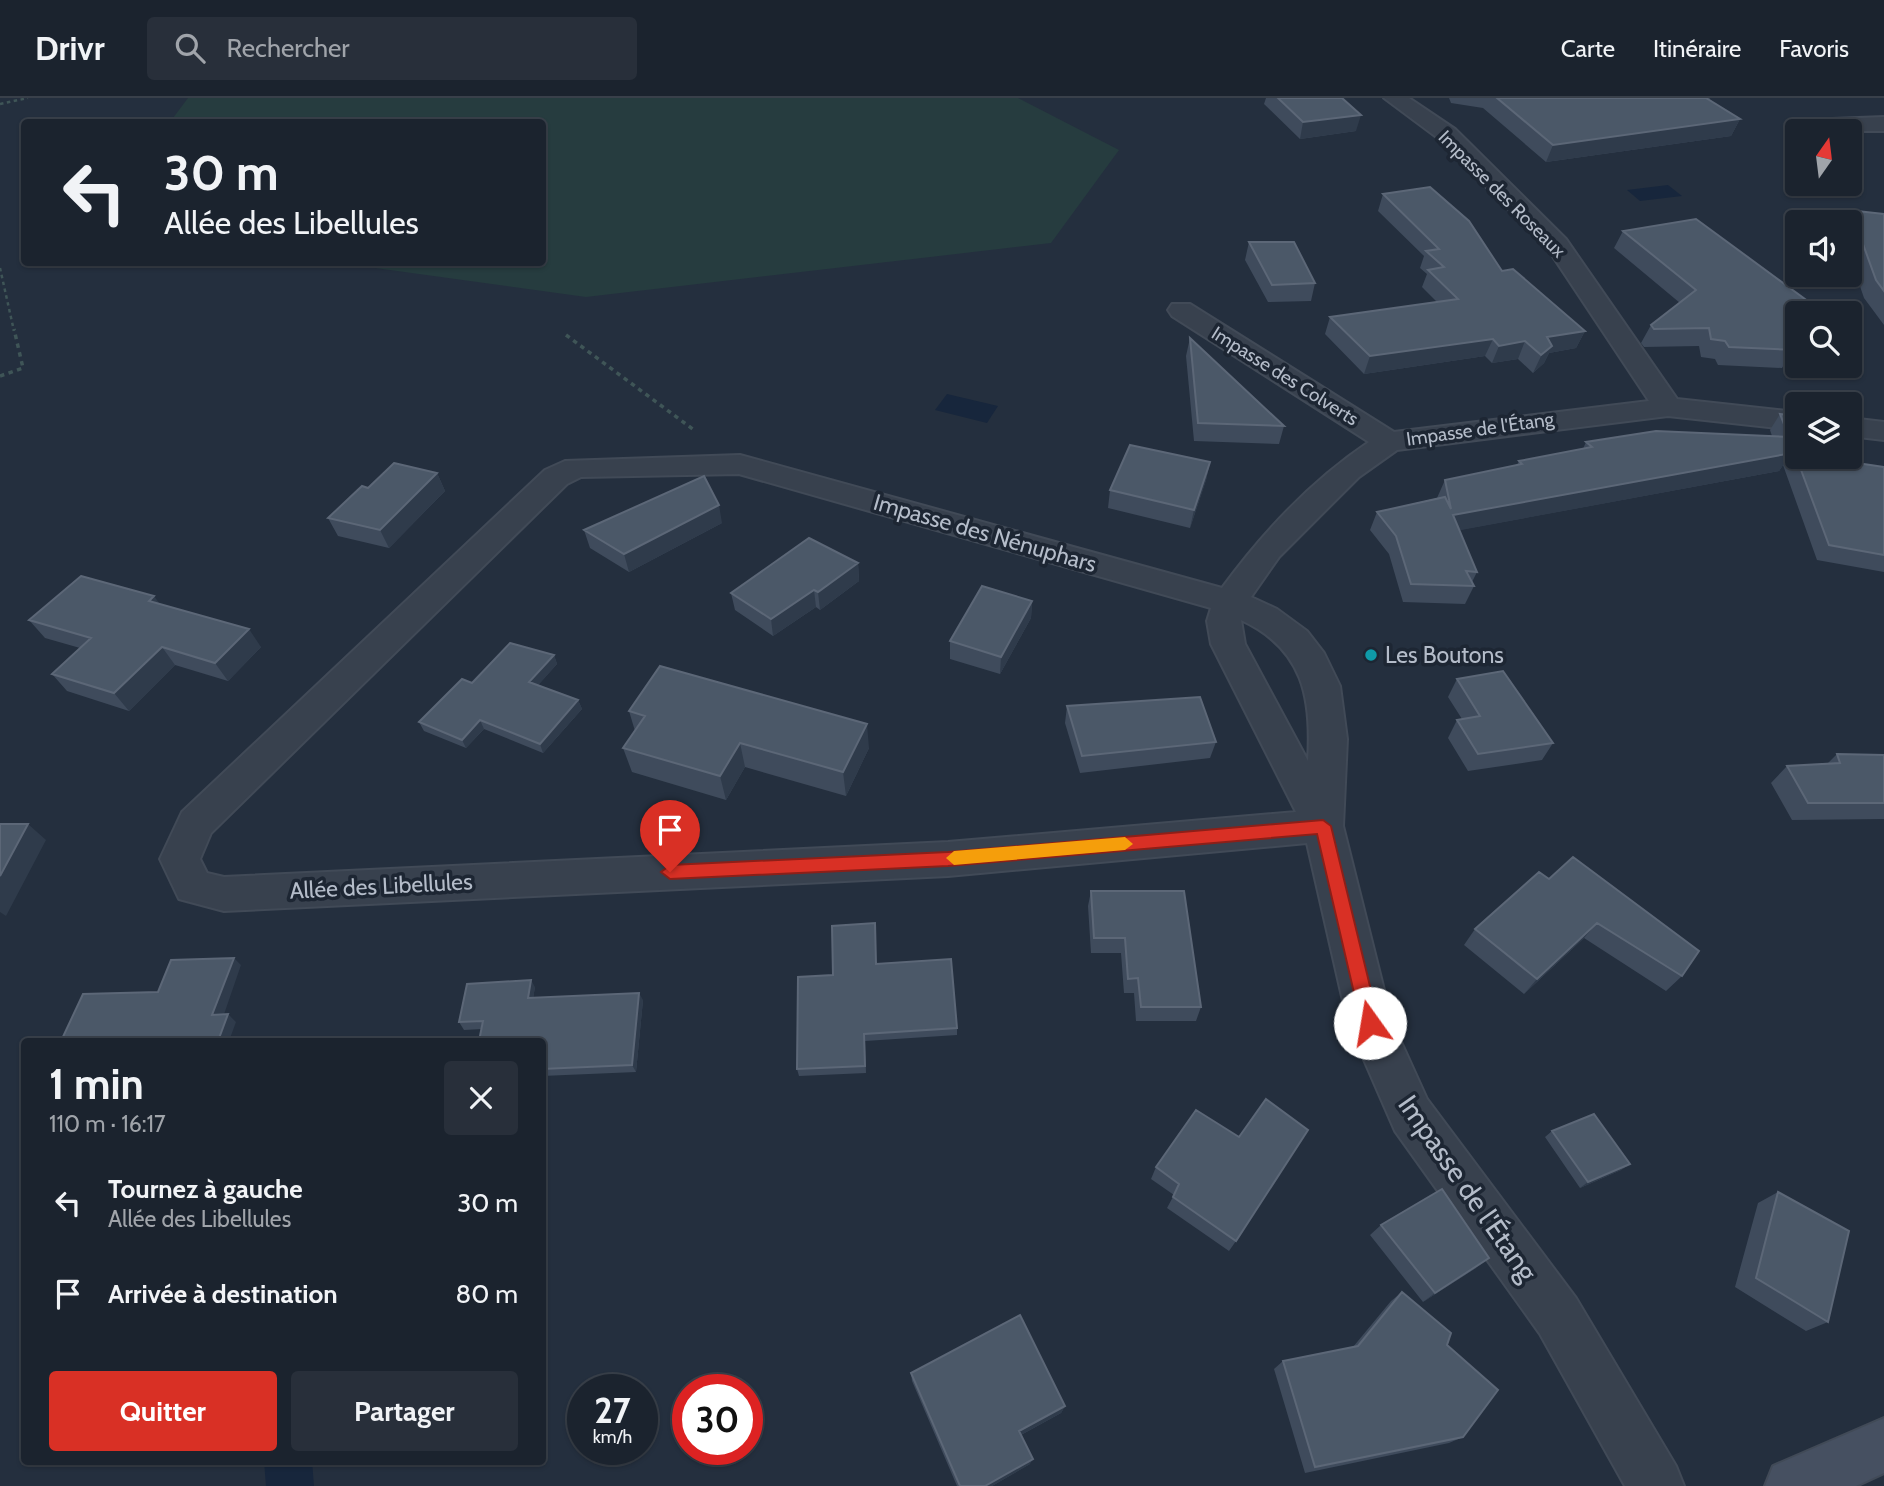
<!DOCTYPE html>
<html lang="fr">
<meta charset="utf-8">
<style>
body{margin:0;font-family:Cabin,sans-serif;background:#282f3a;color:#f1f3f6;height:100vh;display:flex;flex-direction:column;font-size:26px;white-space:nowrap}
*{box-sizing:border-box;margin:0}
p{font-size:23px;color:#a0a4aa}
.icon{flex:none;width:38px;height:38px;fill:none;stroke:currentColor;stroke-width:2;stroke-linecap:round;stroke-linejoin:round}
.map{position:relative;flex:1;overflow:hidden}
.details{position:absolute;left:21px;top:940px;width:525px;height:427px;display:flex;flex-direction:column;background:#1b232e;border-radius:7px;box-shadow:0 2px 5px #0004,0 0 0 2px #39404a}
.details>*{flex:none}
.banner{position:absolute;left:21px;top:21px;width:525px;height:147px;border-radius:7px;box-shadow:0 2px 5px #0004,0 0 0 2px #39404a;background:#1b232e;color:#f1f3f6;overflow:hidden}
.needle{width:46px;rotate:14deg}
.tools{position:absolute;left:1785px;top:21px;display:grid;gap:14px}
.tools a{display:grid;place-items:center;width:77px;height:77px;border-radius:7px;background:#1b232e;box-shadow:0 2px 5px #0004,0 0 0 2px #39404a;font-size:35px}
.speed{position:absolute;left:567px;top:1276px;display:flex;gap:14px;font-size:35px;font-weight:700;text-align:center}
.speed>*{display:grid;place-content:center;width:91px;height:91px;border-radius:50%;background:#1b232e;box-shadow:0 2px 5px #0004,0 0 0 2px #39404a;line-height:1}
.speed small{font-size:18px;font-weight:400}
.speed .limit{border:10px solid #d22;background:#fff;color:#111}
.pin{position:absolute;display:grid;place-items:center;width:60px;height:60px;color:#fff;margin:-72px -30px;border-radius:50% 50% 50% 0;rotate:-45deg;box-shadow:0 0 7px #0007}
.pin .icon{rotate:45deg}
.me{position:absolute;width:77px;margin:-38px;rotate:347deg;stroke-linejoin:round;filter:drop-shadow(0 0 5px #0008)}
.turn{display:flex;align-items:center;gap:24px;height:147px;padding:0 28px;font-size:32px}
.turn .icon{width:91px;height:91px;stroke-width:2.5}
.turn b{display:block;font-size:49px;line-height:60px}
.round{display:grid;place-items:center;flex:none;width:74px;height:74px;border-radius:7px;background:#282f3a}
.overview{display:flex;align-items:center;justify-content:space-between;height:119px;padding:0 28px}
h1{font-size:42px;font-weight:800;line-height:52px}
.button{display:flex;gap:14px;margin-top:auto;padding:14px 28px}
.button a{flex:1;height:80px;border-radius:7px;background:#d93025;color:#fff;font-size:28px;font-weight:800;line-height:80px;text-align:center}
.button a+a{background:#282f3a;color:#f1f3f6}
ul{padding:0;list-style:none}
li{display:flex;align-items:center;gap:21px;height:91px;padding:0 28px}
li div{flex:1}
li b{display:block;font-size:26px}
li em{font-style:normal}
header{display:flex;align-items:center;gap:42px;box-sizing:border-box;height:98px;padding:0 35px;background:#1b232e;border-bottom:2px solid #39404a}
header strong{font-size:33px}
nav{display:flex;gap:38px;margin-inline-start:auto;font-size:24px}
.search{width:490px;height:63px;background:#282f3a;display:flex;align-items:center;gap:18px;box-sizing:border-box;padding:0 24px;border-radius:7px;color:#a0a4aa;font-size:26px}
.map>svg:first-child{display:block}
.green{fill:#263c3f}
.water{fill:#17263c}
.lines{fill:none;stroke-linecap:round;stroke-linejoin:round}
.street-casing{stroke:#414a57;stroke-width:4}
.secondary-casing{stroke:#414a57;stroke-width:4}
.path-far1{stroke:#3f5557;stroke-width:2.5;stroke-dasharray:3.5 3.5;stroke-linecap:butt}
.path{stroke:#3f5557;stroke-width:3.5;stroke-dasharray:4.5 4.5;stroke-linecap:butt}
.street{fill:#38414e;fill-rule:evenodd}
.secondary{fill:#465061;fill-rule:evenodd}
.wall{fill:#3f4b5c}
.shaded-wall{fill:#2f3b4b}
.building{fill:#4b5868;stroke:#5c6777;stroke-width:2}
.route{fill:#d93025;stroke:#8d1f18;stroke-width:2}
.slow{fill:#f59e0b}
.culture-dot{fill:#0f9aa8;stroke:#1d2633;stroke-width:2.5}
.labels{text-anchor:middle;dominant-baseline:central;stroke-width:7;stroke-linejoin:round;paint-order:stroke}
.far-street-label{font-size:19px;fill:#b4bcc9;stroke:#1d2633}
.street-label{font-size:23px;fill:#b4bcc9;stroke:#1d2633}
.poi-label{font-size:23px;fill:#b4bcc9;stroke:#1d2633;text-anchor:start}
.near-street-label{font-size:28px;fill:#b4bcc9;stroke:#1d2633}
</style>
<header>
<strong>Drivr</strong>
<div class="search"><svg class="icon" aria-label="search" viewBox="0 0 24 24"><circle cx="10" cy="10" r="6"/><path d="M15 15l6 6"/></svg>Rechercher</div>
<nav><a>Carte</a><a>Itinéraire</a><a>Favoris</a></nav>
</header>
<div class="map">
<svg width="1884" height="1388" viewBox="0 0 1884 1388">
<rect width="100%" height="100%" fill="#242f3e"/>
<!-- green -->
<path class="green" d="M188 0H1018L1119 52 1051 145 586 199 339 165 542 164V24H170Z"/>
<!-- water -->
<path class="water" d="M1668 87 1682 98 1640 103 1627 92Z
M947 296 998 308 987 325 935 312Z
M264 1363H312L314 1388H266Z"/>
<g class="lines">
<!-- street casing -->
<g class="street-casing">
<path id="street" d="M1384 0H1409L1455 31 1566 141 1677 301 1797 314V332L1668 318 1397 352 1359 379 1279 459 1251 499 1277 511 1307 533 1324 555 1340 588 1347 641 1343 728 1392 924 1427 1001 1576 1200 1676 1368 1684 1388H1625L1540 1236 1395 1033 1348 925 1307 745 948 778 224 813 179 801 160 761 182 714 545 372 565 363 740 357 1222 490C1263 434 1311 383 1369 344L1172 218 1168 212 1172 206H1190L1394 334 1649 303 1548 151 1439 41ZM739 376 1211 510 1207 523 1211 546 1296 714 948 744 224 779 207 775 200 761 211 735 567 386 581 379ZM1241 522C1304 551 1312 601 1308 663L1245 546Z
M1884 19V33H1798L1795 29 1806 22Z
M1850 320 1884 324V342L1850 338Z"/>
</g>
<!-- secondary casing -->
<g class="secondary-casing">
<path id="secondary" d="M1884 1320V1375L1856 1388H1765L1773 1368Z"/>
</g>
<!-- path-far1 -->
<path class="path-far1" d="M0 6 28 0
M0 170 14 233"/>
<!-- path -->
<path class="path" d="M566 237 694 332
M0 278 23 270 14 231"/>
<!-- street -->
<use href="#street" class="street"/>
<!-- secondary -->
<use href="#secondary" class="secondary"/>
</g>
<!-- wall -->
<path class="wall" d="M1266 0H1342L1356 33 1300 41 1264 6Z
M1449 0H1710L1709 2 1740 21 1731 38 1546 64 1483 10 1451 5Z
M1383 96 1502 173 1585 233 1576 250 1549 255 1544 265 1533 275 1518 261 1492 265 1485 258 1364 276 1325 236 1330 219 1437 204 1422 189 1427 176 1420 170 1424 158 1378 113Z
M1857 113 1884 116V227L1864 200 1850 159V125Z
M1623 133 1797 215V257H1790L1782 270 1718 267 1715 261 1701 259 1699 248 1644 249 1641 245 1651 227 1680 205 1614 150Z
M1249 144 1315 185 1311 203 1268 204 1245 162Z
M1850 234 1860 242 1850 256Z
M1190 240 1284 328 1279 346 1194 343 1186 258Z
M1780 316 1837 362 1884 369V474L1817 462 1783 367 1779 373 1459 432 1477 474 1472 484 1474 488 1465 506 1403 504 1389 456 1370 432 1377 414 1437 400 1445 382 1517 367 1519 363 1583 351 1586 344 1772 338 1770 332Z
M1210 364 1206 382 1190 430 1108 410 1110 392Z
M437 375 445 393 389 450 338 438 328 420 368 390Z
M722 425 629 474 590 450 584 432Z
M858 465 859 483 820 512 816 509 773 538 735 512 731 495Z
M1032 503 1031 520 1000 576 950 561V543Z
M160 506 261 549 228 583 175 567 129 613 67 593 52 576 80 550 45 540 29 522Z
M554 557 557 566 538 587 578 602 582 611 543 655 484 631 466 650 424 633 419 624 472 585Z
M1457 581 1553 645 1542 662 1468 673 1448 640 1457 622 1462 621 1448 599Z
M1067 608 1216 644 1210 660 1080 675 1065 625Z
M629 613 869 650 846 698 745 669 726 702 632 674 623 650 635 633Z
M1837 656 1884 657V721L1792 722 1771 685 1787 668 1827 666Z
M1539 774 1682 878 1666 893 1584 840 1524 896 1464 847 1475 831Z
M1091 793 1201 909 1196 923H1136L1134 895H1124L1121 855H1091L1088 808Z
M877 866 957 930V937L865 943 866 975 799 978 797 971 833 877Z
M535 889 533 900 643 902 636 974 542 978V943L482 931 464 932 459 924Z
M1196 1012 1236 1143 1229 1153 1167 1110 1174 1097 1151 1081 1156 1069Z
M1552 1033 1630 1066 1621 1072 1580 1090 1545 1039Z
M1778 1094 1828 1224 1806 1233 1735 1189 1758 1105Z
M1381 1127 1476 1170 1423 1204 1370 1137Z
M1402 1194 1447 1247 1463 1339 1449 1345 1305 1375 1274 1271 1283 1263 1353 1249 1391 1203Z
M911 1275 1065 1308 1061 1315 1021 1337 1030 1366 992 1388H957L912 1283Z"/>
<!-- shaded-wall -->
<path class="shaded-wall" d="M1361 17 1356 33 1300 41 1303 24Z
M1740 21 1731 38 1546 64 1553 47Z
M1585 233 1576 250 1549 255 1544 265 1533 275 1542 256 1539 257 1547 239Z
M1493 241 1485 258 1364 276 1370 258Z
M1525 243 1518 261 1492 265 1499 248Z
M1792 355 1779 373 1445 435 1453 417Z
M1210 364 1206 382 1190 430 1194 412Z
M437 375 445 393 389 450 380 432Z
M719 407 722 425 629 474 624 456Z
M858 465 859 483 820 512 818 494Z
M814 492 816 509 773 538 771 521Z
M154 498 167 516 149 503Z
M1032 503 1031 520 1000 576 1001 559Z
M249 531 261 549 228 583 215 565Z
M162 549 175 567 129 613 114 595Z
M554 557 557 566 533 593 529 584Z
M578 602 582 611 543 655 540 646Z
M480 622 484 631 466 650 462 642Z
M867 626 869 650 846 698 843 674Z
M740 645 745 669 726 702 720 678Z
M28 726 46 742 6 818 0 814V778Z
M1597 825 1584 840 1524 896 1537 881Z
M234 860 241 867 221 925 212 917Z
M531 882 535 889 532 907 528 900Z
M639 895 643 902 636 974 632 967Z
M228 916 236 924 229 943H218Z
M1630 1066 1621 1072 1580 1090 1588 1084Z
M1489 1160 1476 1170 1423 1204 1435 1195Z
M1065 1308 1061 1315 1017 1339 1019 1333Z
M1033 1361 1030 1366 992 1388H985Z"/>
<!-- building -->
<path class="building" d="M1278 0H1342L1361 17 1303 24Z
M1497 0H1706L1740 21 1553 47Z
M1430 89 1469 123 1502 173 1513 171 1585 233 1547 239 1552 248 1541 257 1525 243 1499 248 1493 241 1370 258 1330 219 1458 201 1428 172 1444 169 1426 153 1439 151 1383 96Z
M1857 113 1884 116V193L1876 182 1855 124 1861 125Z
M1696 121 1824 215H1797V239H1785L1794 252 1729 249 1725 243 1711 241 1709 230 1654 231 1651 227 1696 192 1623 133Z
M1249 144H1294L1315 185 1272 187Z
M1850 234 1860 242 1850 241Z
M1190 240 1284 328 1198 325Z
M1780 316 1797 318V359H1835L1837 362 1884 369V457L1829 447 1791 345 1790 339H1789Z
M1656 333 1790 339 1792 355 1453 417 1477 474 1466 473 1474 488 1411 486 1396 438 1377 414 1445 399 1451 411 1445 382 1522 366 1519 363 1592 349 1586 344Z
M1130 347 1210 364 1194 412 1110 392Z
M394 365 437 375 380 432 328 420 362 388 368 390Z
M704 378 719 407 624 456 584 432Z
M809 440 858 465 818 494 814 492 771 521 731 495Z
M81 478 154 498 149 503 249 531 215 565 162 549 114 595 52 576 91 540 29 522Z
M982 488 1032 503 1001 559 950 543Z
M510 545 554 557 529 584 578 602 540 646 480 622 462 642 419 624 462 581 472 585Z
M660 568 867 626 843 674 740 645 720 678 623 650 645 618 629 613Z
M1503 573 1553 645 1478 656 1457 622 1480 618 1457 581Z
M1200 599 1216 644 1082 658 1067 608Z
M1837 656 1884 657V705H1808L1787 668 1840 665Z
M0 726H28L0 778Z
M1573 759 1699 853 1682 878 1597 825 1537 881 1475 831 1539 774 1549 781Z
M1091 793H1184L1201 909H1141L1138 880 1128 881 1125 840H1094Z
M875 825 876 866 951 861 957 930 864 936 865 968 797 971 798 879 833 877 832 828Z
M234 860 212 917 228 916 218 943H61L83 896 158 894 171 862Z
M531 882 528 900 639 895 632 967 542 971V943H479L483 923 459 924 467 886Z
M1266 1001 1308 1032 1236 1143 1173 1099 1179 1086 1156 1069 1196 1012 1239 1039Z
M1594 1016 1630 1066 1588 1084 1552 1033Z
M1442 1091 1489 1160 1435 1195 1381 1127Z
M1778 1094 1849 1133 1828 1224 1756 1180Z
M1402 1194 1451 1235 1447 1247 1498 1292 1463 1339 1315 1369 1283 1263 1358 1248Z
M1020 1217 1065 1308 1019 1333 1033 1361 985 1388H960L911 1275Z"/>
<!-- route -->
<path class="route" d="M1323 722 1331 728 1379 925 1376 931 1370 933 1363 931 1361 925 1317 736 948 768 670 781 661 774 670 767 948 754Z"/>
<!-- slow -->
<path class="slow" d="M1125 739 1133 746 1125 752 954 767 946 760 954 753Z"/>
<!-- markers -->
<circle class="culture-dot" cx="1371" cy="557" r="7"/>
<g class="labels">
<!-- far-street labels -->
<g class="far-street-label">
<text transform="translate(1502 96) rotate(45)">Impasse des Roseaux</text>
<text transform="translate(1285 278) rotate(32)">Impasse des Colverts</text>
<text transform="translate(1480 331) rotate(-8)">Impasse de l'Étang</text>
</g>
<!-- street labels -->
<g class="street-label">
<text transform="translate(985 435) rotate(16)">Impasse des Nénuphars</text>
<text transform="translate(381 788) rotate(-3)">Allée des Libellules</text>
</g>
<!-- poi labels -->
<g class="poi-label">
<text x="1385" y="557">Les Boutons</text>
</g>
<!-- near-street labels -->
<g class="near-street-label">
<text transform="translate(1468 1090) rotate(55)">Impasse de l'Étang</text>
</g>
</g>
</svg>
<div class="tools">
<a><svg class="needle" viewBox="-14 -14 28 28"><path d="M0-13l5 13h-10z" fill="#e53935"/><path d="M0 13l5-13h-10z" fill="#a0a4aa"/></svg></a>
<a><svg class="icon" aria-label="sound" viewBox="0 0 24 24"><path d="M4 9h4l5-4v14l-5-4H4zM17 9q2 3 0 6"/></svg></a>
<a><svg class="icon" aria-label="search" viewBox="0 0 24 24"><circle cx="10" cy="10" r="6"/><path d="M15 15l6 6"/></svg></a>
<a><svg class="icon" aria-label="layers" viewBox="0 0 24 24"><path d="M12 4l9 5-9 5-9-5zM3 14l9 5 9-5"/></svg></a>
</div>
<div class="speed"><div>27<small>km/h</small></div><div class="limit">30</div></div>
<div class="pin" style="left:670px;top:774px;background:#d93025"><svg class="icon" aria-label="arrive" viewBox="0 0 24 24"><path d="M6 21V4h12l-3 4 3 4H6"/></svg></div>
<svg class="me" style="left:1370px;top:925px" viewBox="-20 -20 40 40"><circle r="19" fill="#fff"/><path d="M0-13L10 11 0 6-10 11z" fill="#d93025"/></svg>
<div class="banner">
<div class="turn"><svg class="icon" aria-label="left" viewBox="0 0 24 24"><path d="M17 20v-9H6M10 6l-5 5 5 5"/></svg><div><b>30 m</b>Allée des Libellules</div></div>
</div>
<section class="details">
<div class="overview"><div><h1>1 min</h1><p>110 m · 16:17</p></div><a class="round"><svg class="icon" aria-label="close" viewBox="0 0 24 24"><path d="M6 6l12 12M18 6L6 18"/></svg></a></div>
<ul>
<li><svg class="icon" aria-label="left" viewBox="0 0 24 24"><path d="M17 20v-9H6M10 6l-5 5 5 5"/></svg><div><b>Tournez à gauche</b><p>Allée des Libellules</p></div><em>30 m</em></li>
<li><svg class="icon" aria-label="arrive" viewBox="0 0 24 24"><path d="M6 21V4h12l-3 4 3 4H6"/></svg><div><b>Arrivée à destination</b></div><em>80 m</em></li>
</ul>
<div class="button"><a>Quitter</a><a>Partager</a></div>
</section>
</div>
